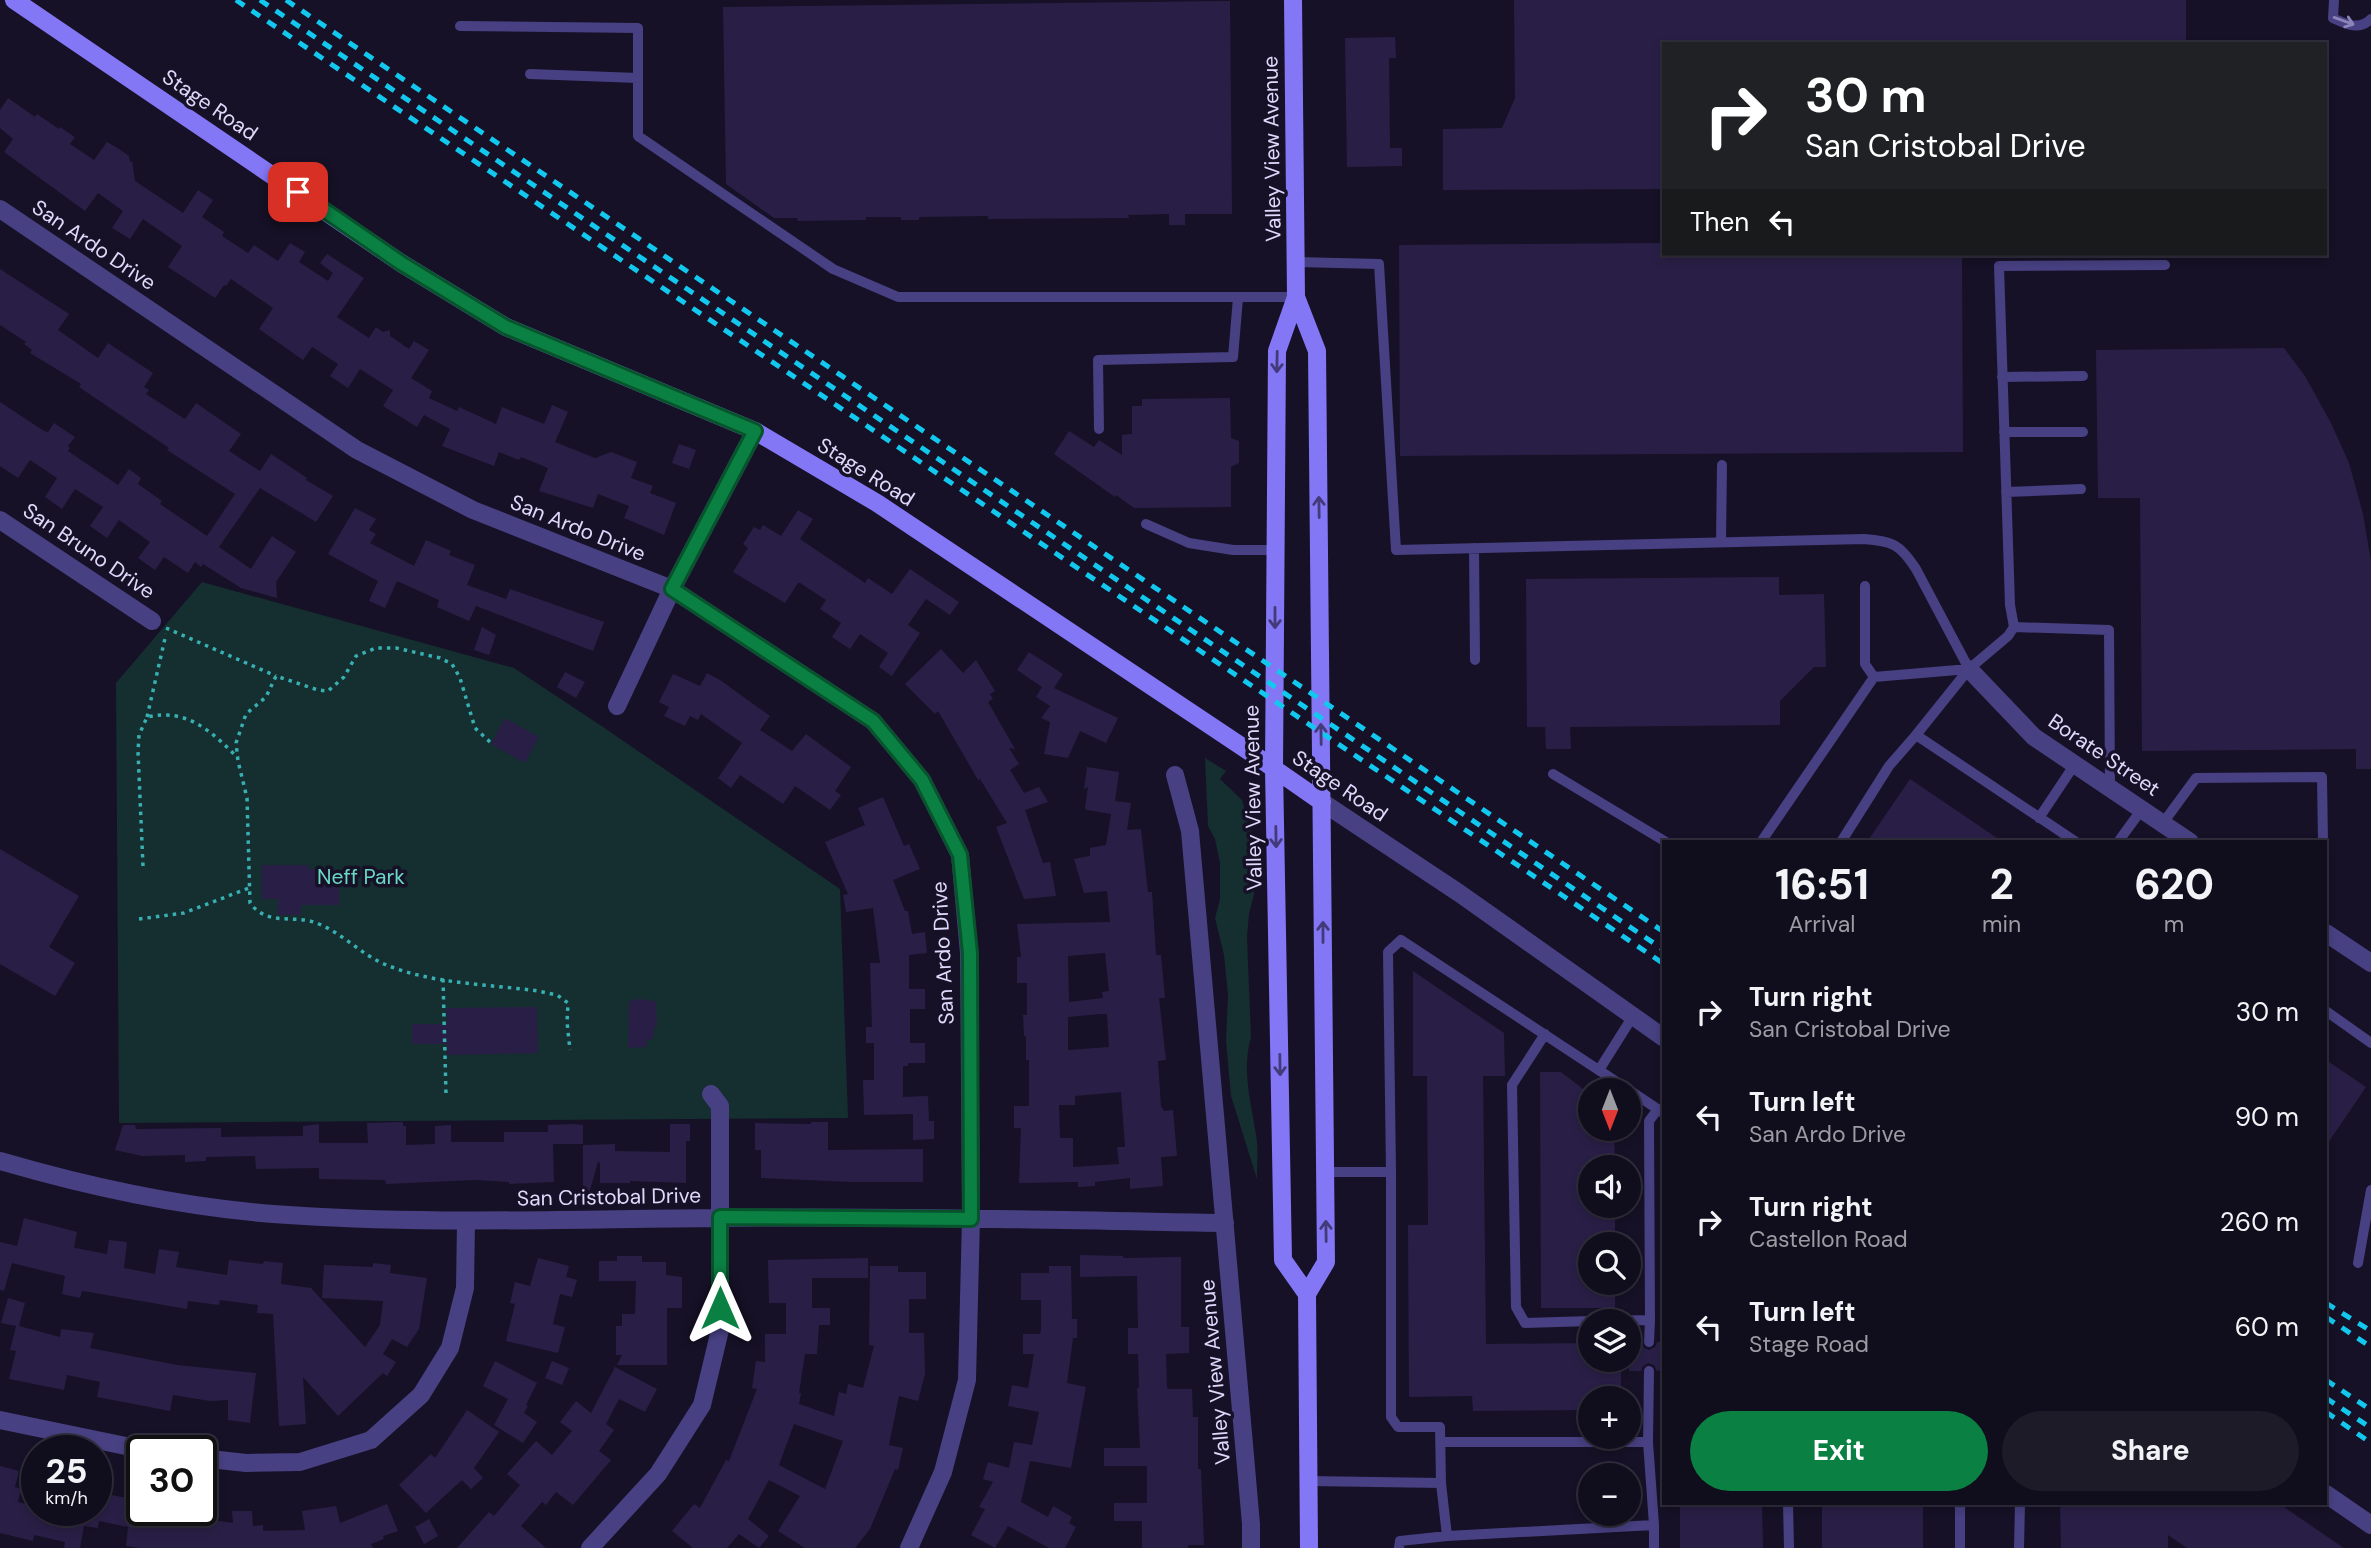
<!DOCTYPE html>
<meta charset="utf-8">
<style>
body{margin:0;font-family:"DM Sans",sans-serif;background:#1e1b29;color:#f1f3f6;height:100vh;display:flex;flex-direction:column;font-size:26px;white-space:nowrap}
*{box-sizing:border-box;margin:0}
p{font-size:23px;color:#9c9ca3}
.icon{flex:none;width:38px;height:38px;fill:none;stroke:currentColor;stroke-width:2;stroke-linecap:round;stroke-linejoin:round}
.map{position:relative;flex:1;overflow:hidden}
.side{position:absolute;left:1662px;top:840px;width:665px;height:665px;display:flex;flex-direction:column;background:#100d1c;border-radius:0px;box-shadow:0 4px 10px #0003,0 0 0 2px #302d3b}
.side>*{flex:none}
.guide{position:absolute;left:1662px;top:42px;width:665px;height:214px;border-radius:0px;box-shadow:0 4px 10px #0003,0 0 0 2px #302d3b;background:#202124;color:#fff;overflow:hidden}
.needle{width:46px;rotate:180deg}
.controls{position:absolute;left:1578px;top:1078px;display:grid;gap:14px}
.controls a{display:grid;place-items:center;width:63px;height:63px;border-radius:50%;background:#100d1c;box-shadow:0 4px 10px #0003,0 0 0 2px #302d3b;font-size:35px}
.speed{position:absolute;left:21px;top:1435px;display:flex;gap:14px;font-size:35px;font-weight:700;text-align:center}
.speed>*{display:grid;place-content:center;width:91px;height:91px;border-radius:50%;background:#100d1c;box-shadow:0 4px 10px #0003,0 0 0 2px #302d3b;line-height:1}
.speed small{font-size:18px;font-weight:400}
.speed .limit{border:4px solid #111;border-radius:10px;background:#fff;color:#111}
.pin{position:absolute;display:grid;place-items:center;width:60px;height:60px;color:#fff;margin:-30px;border-radius:14px;box-shadow:0 4px 10px #0006}
.me{position:absolute;width:77px;margin:-38px;rotate:0deg;stroke-linejoin:round;filter:drop-shadow(0 0 5px #0008)}
.turn{display:flex;align-items:center;gap:24px;height:147px;padding:0 28px;font-size:32px}
.turn .icon{width:91px;height:91px;stroke-width:2.5}
.turn b{display:block;font-size:49px;line-height:60px}
.then{display:flex;align-items:center;height:66px;padding:0 28px;background:#0003;gap:14px;font-size:26px}
.eta{display:flex;justify-content:space-evenly;align-items:center;height:119px;text-align:center}
.eta b{font-size:42px;font-weight:700;line-height:49px}
.cta{display:flex;gap:14px;margin-top:auto;padding:14px 28px}
.cta a{flex:1;height:80px;border-radius:42px;background:#0b8043;color:#fff;font-size:28px;font-weight:700;line-height:80px;text-align:center}
.cta a+a{background:#1e1b29;color:#f1f3f6}
ul{padding:0;list-style:none}
li{display:flex;align-items:center;gap:21px;height:105px;padding:0 28px}
li div{flex:1}
li b{display:block;font-size:26px}
li em{font-style:normal}
.map>svg:first-child{display:block}
.green{fill:#152e30}
.building{fill:#291f46;fill-rule:evenodd}
.lines{fill:none;stroke-linecap:round;stroke-linejoin:round}
.path{stroke:#38afb1;stroke-width:3.5;stroke-dasharray:3.5 5;stroke-linecap:butt}
.service{stroke:#474082;stroke-width:10}
.minor{stroke:#474082;stroke-width:18}
.tertiary{stroke:#474082;stroke-width:18}
.secondary{stroke:#8477f6;stroke-width:18}
.rail{stroke:#13c8ef;stroke-width:5;stroke-dasharray:10 9;stroke-linecap:butt}
.oneway{stroke:#8c85b9}
.oneway2{stroke:#423a79}
.route-casing{stroke:#07532c;stroke-width:18}
.route{stroke:#0b8043;stroke-width:12}
.labels{text-anchor:middle;dominant-baseline:central;stroke-width:7;stroke-linejoin:round;paint-order:stroke}
.street-label{font-size:21px;fill:#e0d9fc;stroke:#161126}
.park-label{font-size:21px;fill:#69d8c5;stroke:#161126}
</style>
<div class="map">
<svg width="2371" height="1548" viewBox="0 0 2371 1548">
<rect width="100%" height="100%" fill="#161126"/>
<!-- green -->
<path class="green" d="M202 582 514 668 603 727 840 889 848 1118 119 1123 116 683Z
M1205 758 1226 771 1220 779 1242 800 1254 841V894L1249 914 1247 936 1251 1037C1241 1072 1252 1106 1257 1141 1258 1153 1257 1167 1257 1179L1231 1096 1226 1041 1228 995 1224 955 1215 918 1220 899V863L1215 839 1208 826Z"/>
<!-- building -->
<path class="building" d="M1514 0H2186V44H1664V189L1443 190V129L1502 128 1515 98Z
M1230 1 1232 214H1185V225H1169V214L1128 215 1129 218 988 219V216L919 217V220H901V217H866V220L798 221 797 218H774L726 184 723 7Z
M1395 37 1396 58H1389L1390 148H1402V166L1347 167 1345 38Z
M8 98 35 117 37 114 59 129 60 127 75 137 70 144 94 160 107 142 119 149 129 156 130 162 132 161 135 181 183 213 198 190 213 200 202 217 224 232 222 236 248 253 254 245 278 261 290 243 305 252 299 262 328 281 333 273 320 263 327 254 364 278 337 317 369 338 376 327 383 332 390 330V336L409 349 414 341 429 350 411 378 432 391 429 398 457 411 459 407 496 424 502 407 544 424 552 405 568 412 555 442 595 458 611 452 637 462 631 478 653 486 650 493 676 503 664 535 624 518 629 506 598 494 593 508 539 491 548 468 521 457 519 460 499 452 494 466 442 446 450 429 424 415 417 427 383 406 393 390 360 369 348 388 330 376 338 364 314 348 312 347 303 360 259 329 273 308 231 279 226 286 224 285 215 298 168 267 182 246 143 219 130 239 112 228 123 211 98 193 85 211 4 152 13 139 0 128V110Z
M1664 243V254H1962L1963 452 1400 456 1399 245Z
M0 269 69 314 58 330 98 358 108 343 153 373 144 387 149 390 146 394 185 419 196 403 241 434 229 451 260 471 271 454 307 478 306 480 333 496 316 522 260 488 219 547 251 569 272 536 296 552 276 582 277 598 241 588 203 564 201 567 195 562 188 573 164 557 155 570 138 558 150 542 119 520 107 538 90 526 103 507 75 489 62 509 45 497 57 478 30 460 18 478 0 466V402L44 431 48 432 54 423 75 437 68 446 70 448 68 451 118 485 129 469 141 478 138 484 162 501 160 504 207 536 235 494 167 450 169 448 79 387 81 384 30 353 32 350 24 344 26 342 0 325Z
M2284 348 2305 376 2331 423 2349 463 2363 514 2371 561V769H2356V749L2142 751 2140 498H2098L2096 350Z
M1230 398 1231 438 1239 441V463L1231 467V507L1134 508 1116 495 1115 497 1054 454 1069 431 1094 447 1099 440 1122 455V435L1132 434V406H1142V399Z
M679 444 696 450 689 469 672 463Z
M355 508 376 519 369 530 376 534 370 543 414 566 426 540 451 551 449 555 475 565 467 585 506 599 510 589 604 622 593 651 476 606 469 621 437 607 439 600 397 581 385 608 369 601 378 581 328 554Z
M798 510 813 519 800 539 865 583 868 578 892 594 910 569 959 602 950 615 926 599 908 625 920 633 892 676 879 667 888 653 860 634 850 649 832 637 841 623 820 609 826 600 800 583H798L785 603 733 572 748 548 743 544 754 527 760 530 763 525 781 536Z
M1779 577V595L1824 594 1826 667H1814L1780 701V725L1570 727 1571 749H1546L1545 727H1527L1526 579Z
M482 627 496 635 489 655 474 650Z
M941 649 963 673 976 660 995 691 990 694 993 699 988 702 1015 749 1009 748 1019 764 1010 770 1024 793 1039 787 1048 802 1025 810 1043 863 1050 862 1056 896 1024 899 996 827 1007 823 980 779 978 780 970 766 938 711 935 714 905 684Z
M1029 652 1063 674 1054 688 1118 718 1106 743 1080 731 1068 758 1044 754 1050 722 1041 718 1050 706 1036 697 1042 687 1017 670Z
M565 672 585 682 576 698 557 687Z
M707 673 720 680 770 716 760 730 792 751 806 734 851 767 835 791 841 795 830 810 795 786 783 804 740 775 731 788 718 778 742 743 701 714 698 720 690 716 685 726 664 716 669 707 659 702 673 674 700 686Z
M505 718 539 737 525 763 491 744Z
M1087 767 1119 772 1115 801 1131 803 1127 830 1141 829 1148 892H1152L1156 955H1161L1165 998H1159L1166 1060 1158 1061 1161 1106 1164 1111 1173 1110 1177 1156 1161 1157 1163 1186 1130 1189V1178L1095 1182V1186L1078 1187V1182L1019 1183 1021 1128H1014V1106H1029V1060H1026V1036H1024L1023 1015H1027V983H1017V957H1021L1017 924 1110 922 1107 891 1084 893 1074 859 1090 856V848L1106 845 1111 814 1087 810 1085 808 1088 787 1084 789ZM1105 953 1109 991 1102 992 1103 998 1069 1002 1068 956ZM1100 1014H1107L1109 1047 1068 1050V1017ZM1121 1092 1125 1147H1117L1119 1164 1073 1167V1138H1060L1059 1105H1075V1096Z
M1910 779 2003 842H1867Z
M883 797 904 846 909 844 920 869 893 880 905 911H908L912 934 925 932 927 953 909 955V989H925V1009H910V1043H925V1063H908V1066H903V1097L928 1096 929 1121H934V1139L913 1140V1114L864 1115 863 1080H874V1043H866V1027H872L870 963H880L873 908 846 912 843 895 848 894 825 842 865 825 858 808Z
M0 849 79 896 49 947 75 963 55 996 0 964Z
M262 865H308L309 869H318L322 874H340L339 905H301V915H278V899H262Z
M1413 971 1504 1033 1505 1076H1483L1486 1344 1591 1343V1360H1621V1398H1591V1410L1473 1411 1472 1396 1409 1397 1408 1225H1428L1427 1076H1413Z
M639 999 656 1001 657 1027H654L653 1039 646 1040 647 1047 628 1048 629 1001Z
M537 1007 538 1053 447 1055V1044H412V1024H447L446 1008Z
M2326 1060 2366 1087 2326 1146Z
M1540 1072H1561L1591 1095V1129H1614L1615 1167H1591V1206H1615V1244H1591V1283H1615V1308H1541Z
M403 1122V1126H406V1145L435 1144V1126L451 1125V1142H504V1132H548V1125L574 1124 583 1125V1144H553L554 1182 509 1184V1182L475 1180 386 1184 385 1180 319 1179V1168L256 1169 255 1156 206 1157V1161L185 1162V1155L142 1156 115 1150 123 1125H135L136 1129 221 1128V1137L303 1136V1126L319 1124V1143H368L367 1123Z
M811 1122H828V1150L923 1149V1182H851L761 1178V1150H755V1123L811 1124Z
M670 1124H690V1141H686V1183L630 1181V1183H600V1163L598 1162 588 1197H583V1145L615 1144V1151L670 1152Z
M24 1218 77 1232 74 1247 75 1248 107 1254 109 1240 127 1242 124 1268 155 1274 159 1249 179 1252 176 1267 227 1275 229 1260 263 1264 264 1261 283 1263 281 1284 311 1288 365 1347 380 1325 383 1301 322 1298 324 1265 373 1267V1263L391 1265 390 1273 427 1278 419 1329 407 1347 392 1339 383 1354 396 1362 387 1376 383 1373 338 1416 303 1377 306 1424 279 1426 273 1314 257 1313 258 1305 220 1300 219 1305 188 1301 187 1309 89 1292 82 1291 80 1298 62 1294 65 1276 12 1263 4 1291 0 1290V1242L17 1246Z
M1080 1255 1123 1256V1258L1181 1257V1327H1189V1353L1166 1354 1167 1387 1168 1389H1192L1193 1417H1198V1469H1201L1204 1545H1188V1548H1142V1521H1114V1503H1147V1466H1104V1448H1140L1137 1388H1139L1138 1354H1128V1328H1138L1137 1276 1080 1277Z
M617 1256H642V1262H666V1275L682 1277V1308H667V1365H617L622 1355H616V1326H622V1314H635L636 1281H599V1261H617Z
M538 1258 569 1266 566 1277 577 1280 572 1297 560 1294 553 1324 565 1327 558 1353 506 1341 515 1304 510 1303 515 1282 530 1286Z
M868 1258V1278H812V1308H830V1325H819L817 1354H805L799 1393H801L799 1404 834 1416 839 1392 846 1394 848 1384 863 1388 874 1346 869 1345 870 1266H898V1272H926V1299H909V1333H924L925 1374 918 1401 899 1396 889 1445 903 1448 898 1470 895 1469 870 1529 855 1548H805L778 1531 800 1496 769 1480 748 1519 769 1536 759 1548 739 1534 727 1548H693L672 1531 694 1504 700 1508 726 1460 729 1461 757 1389 752 1388 756 1361 765 1362V1334H786V1303H769L768 1260ZM794 1424 843 1441 825 1489 779 1465Z
M1049 1266H1071L1072 1319H1077V1338H1073L1067 1383 1086 1387 1071 1468 1030 1461 1021 1502 1048 1517 1053 1506 1072 1517 1069 1523 1076 1527 1065 1548H1049L1008 1526 995 1548 971 1535 985 1509 979 1507 993 1482 983 1479 988 1462 1009 1468 1014 1442 1032 1445 1039 1412 1008 1406 1012 1385 1028 1388 1034 1354H1023V1334H1040L1041 1329V1300H1021V1273H1049Z
M8 1298 25 1303 19 1326 60 1337 61 1329 94 1333 90 1348 177 1365 256 1373 250 1423 228 1420V1400L210 1401 173 1395 170 1411 97 1397 100 1382 67 1375 64 1390 9 1379 16 1351 10 1350 16 1326 1 1323Z
M1629 1342H1641L1644 1348 1649 1350 1655 1347 1657 1342H1664V1370L1657 1371 1654 1365 1648 1363 1643 1366 1641 1371H1629Z
M495 1361 537 1383 526 1405 528 1406 524 1413 537 1422 523 1443 494 1425 508 1399 483 1386Z
M552 1361 569 1368 562 1385 545 1378Z
M615 1367 657 1389 645 1412 619 1399 606 1424 614 1430 599 1451 611 1460 573 1505 556 1492 546 1505 542 1502 521 1526 546 1548H457L489 1512 494 1516 520 1485 507 1474 536 1441 552 1455 572 1431 560 1422 576 1401 591 1413Z
M467 1410 499 1432 474 1468 483 1478 471 1489 462 1480 426 1513 399 1485 431 1454 435 1458Z
M0 1466 19 1471 15 1487 21 1489 18 1502 37 1507V1510H96V1492L142 1501V1510H148V1515L150 1517 180 1520 181 1510H201L200 1518 233 1523 232 1511H252L253 1526 263 1525V1531L305 1530 302 1511 336 1506 340 1523 387 1504 398 1531 383 1536 384 1539 371 1544 373 1548H139L126 1546 128 1527 99 1521 98 1528 84 1526 80 1548H64L65 1542 34 1535 33 1541 0 1533Z
M1680 1503H1762L1763 1548H1680Z
M1822 1503H1923V1548H1822Z
M2060 1503H2278L2344 1548H2187L2168 1535V1548H2061Z
M429 1519 438 1536 424 1544 415 1527Z"/>
<g class="lines">
<!-- path -->
<path class="path" d="M166 628 276 676
M147 717 166 634
M490 742 475 728 460 678 452 664 440 658 396 648H376L356 656 344 677 328 691 318 690 276 676 266 697 246 714 236 743 238 761 247 798 250 903C269 928 295 913 319 924 343 934 361 954 384 964 431 984 487 984 538 991L557 995 568 1003 567 1022 570 1050
M143 866 138 752 139 735 147 717C187 708 211 731 238 758
M139 919 184 913 249 888
M443 979 446 1094"/>
<!-- service -->
<path class="service" d="M2334 0 2333 18C2346 24 2359 31 2371 19
M460 26 638 28V136L833 269 898 297H1296
M530 74 638 78
M1296 262 1379 264 1396 550 1864 539C1892 541 1900 544 1916 569L1969 669
M2002 377 2083 376
M1099 429 1098 360 1233 357 1238 298
M2004 432H2083
M2006 492 2081 489
M1146 524 1189 543 1233 550H1275
M1721 542 1722 465
M1474 548 1475 660
M1865 586V664L1874 677
M2014 627 2109 630 2110 788
M1553 774 1666 842
M2039 818 2075 764
M2163 823 2196 778 2322 777 2323 842
M1761 842 1874 677 1969 669
M1841 842 1889 766 1916 735
M2076 842 1916 735 1969 669 2008 636 2014 627 2010 605 1999 266 2165 265
M2118 842 2142 809
M2326 1011 2371 1043
M1545 1034 1512 1085 1516 1307 1525 1323 1591 1321
M1599 1070 1633 1016
M1629 1090 1662 1112
M1325 1172H1391
M2358 1263 2371 1190
M1602 1321 1650 1320 1649 1121 1658 1109
M1649 1342 1650 1320
M1441 1442H1648L1654 1525 1447 1536
M1648 1442 1649 1371
M1309 1481 1441 1483 1447 1536 1400 1541 1399 1548
M1441 1483 1440 1427H1398L1391 1417V1172L1388 952 1401 940 1629 1090
M1788 1503 1789 1548
M1960 1503V1548
M1654 1525V1548
M2019 1548 2020 1503"/>
<!-- minor -->
<path class="minor" d="M0 209 357 450 473 510 672 589 873 721 922 780 960 855 969 953 971 1218 967 1380 943 1472 909 1548
M0 520 152 621
M1969 669 2034 737 2190 842
M617 706 672 589 755 431
M1175 775 1190 831 1251 1524V1548
M2326 933 2371 963
M0 1161C89 1187 180 1207 273 1214 421 1225 569 1219 718 1218 887 1216 1056 1220 1225 1223
M0 1420 150 1451
M201 1458 246 1463 300 1462 371 1440 421 1395 450 1348 465 1288 466 1222
M590 1548 658 1474 702 1405 720 1330V1106L711 1094"/>
<!-- tertiary -->
<path class="tertiary" d="M1322 802 1459 893 1664 1038
M2326 1494 2371 1525"/>
<!-- secondary -->
<path class="secondary" d="M14 0 401 263 506 327 755 431 877 503 1250 752 1322 802
M1293 0 1296 297 1317 351 1326 1262 1307 1294 1309 1548
M1296 297 1277 351 1274 769 1283 1260 1307 1294"/>
<!-- rail -->
<path class="rail" d="M236 0 1664 964
M260 0 1664 950
M286 0 1664 932
M2326 1303 2371 1331
M2326 1317 2371 1347
M2326 1380 2371 1410
M2326 1398 2371 1428
M2326 1412 2371 1443"/>
</g>
<!-- one-way arrows -->
<defs><path id="oneway-shaft" d="M-6 0H5M1.5-3L5.5 0L1.5 3" fill="none" stroke-width="1.6" stroke-linecap="round" stroke-linejoin="round" transform="scale(1.75)"/></defs>
<use class="oneway" href="#oneway-shaft" transform="translate(2344 21) rotate(20)"/>
<g class="oneway2">
<use href="#oneway-shaft" transform="translate(1277 362) rotate(91)"/>
<use href="#oneway-shaft" transform="translate(1319 507) rotate(-91)"/>
<use href="#oneway-shaft" transform="translate(1275 618) rotate(90)"/>
<use href="#oneway-shaft" transform="translate(1321 734) rotate(-91)"/>
<use href="#oneway-shaft" transform="translate(1276 837) rotate(89)"/>
<use href="#oneway-shaft" transform="translate(1323 932) rotate(-90)"/>
<use href="#oneway-shaft" transform="translate(1280 1065) rotate(89)"/>
<use href="#oneway-shaft" transform="translate(1326 1231) rotate(-91)"/>
</g>
<g class="lines">
<!-- route casing -->
<g class="route-casing">
<path id="route" d="M298 192 401 263 506 327 755 431 672 589 873 721 922 780 960 855 970 953 971 1219 720 1217V1308"/>
</g>
<!-- route -->
<use href="#route" class="route"/>
</g>
<g class="labels">
<!-- street labels -->
<g class="street-label">
<text transform="translate(210 105) rotate(34)">Stage Road</text>
<text transform="translate(1272 149) rotate(-91)">Valley View Avenue</text>
<text transform="translate(94 245) rotate(34)">San Ardo Drive</text>
<text transform="translate(866 472) rotate(32)">Stage Road</text>
<text transform="translate(578 528) rotate(22)">San Ardo Drive</text>
<text transform="translate(89 551) rotate(34)">San Bruno Drive</text>
<text transform="translate(2104 755) rotate(34)">Borate Street</text>
<text transform="translate(1340 786) rotate(34)">Stage Road</text>
<text transform="translate(1253 798) rotate(-91)">Valley View Avenue</text>
<text transform="translate(943 953) rotate(-93)">San Ardo Drive</text>
<text transform="translate(609 1197) rotate(-1)">San Cristobal Drive</text>
<text transform="translate(1215 1372) rotate(-95)">Valley View Avenue</text>
</g>
<!-- park labels -->
<g class="park-label">
<text x="361" y="877">Neff Park</text>
</g>
</g>
</svg>
<div class="controls">
<a><svg class="needle" viewBox="-14 -14 28 28"><path d="M0-13l5 13h-10z" fill="#e53935"/><path d="M0 13l5-13h-10z" fill="#9c9ca3"/></svg></a>
<a><svg class="icon" aria-label="sound" viewBox="0 0 24 24"><path d="M4 9h4l5-4v14l-5-4H4zM17 9q2 3 0 6"/></svg></a>
<a><svg class="icon" aria-label="search" viewBox="0 0 24 24"><circle cx="10" cy="10" r="6"/><path d="M15 15l6 6"/></svg></a>
<a><svg class="icon" aria-label="layers" viewBox="0 0 24 24"><path d="M12 4l9 5-9 5-9-5zM3 14l9 5 9-5"/></svg></a>
<a>+</a>
<a>−</a>
</div>
<div class="speed"><div>25<small>km/h</small></div><div class="limit">30</div></div>
<div class="pin" style="left:298px;top:192px;background:#d93025"><svg class="icon" aria-label="arrive" viewBox="0 0 24 24"><path d="M6 21V4h12l-3 4 3 4H6"/></svg></div>
<svg class="me" style="left:720px;top:1308px" viewBox="-20 -20 40 40"><path d="M0-17L14 15 0 8-14 15z" fill="#0b8043" stroke="#fff" stroke-width="4"/></svg>
<div class="guide">
<div class="turn"><svg class="icon" aria-label="right" viewBox="0 0 24 24"><path d="M7 20v-9h11M14 6l5 5-5 5"/></svg><div><b>30 m</b>San Cristobal Drive</div></div>
<div class="then">Then<svg class="icon" aria-label="left" viewBox="0 0 24 24"><path d="M17 20v-9H6M10 6l-5 5 5 5"/></svg></div>
</div>
<section class="side">
<div class="eta">
<div><b>16:51</b><p>Arrival</p></div>
<div><b>2</b><p>min</p></div>
<div><b>620</b><p>m</p></div>
</div>
<ul>
<li><svg class="icon" aria-label="right" viewBox="0 0 24 24"><path d="M7 20v-9h11M14 6l5 5-5 5"/></svg><div><b>Turn right</b><p>San Cristobal Drive</p></div><em>30 m</em></li>
<li><svg class="icon" aria-label="left" viewBox="0 0 24 24"><path d="M17 20v-9H6M10 6l-5 5 5 5"/></svg><div><b>Turn left</b><p>San Ardo Drive</p></div><em>90 m</em></li>
<li><svg class="icon" aria-label="right" viewBox="0 0 24 24"><path d="M7 20v-9h11M14 6l5 5-5 5"/></svg><div><b>Turn right</b><p>Castellon Road</p></div><em>260 m</em></li>
<li><svg class="icon" aria-label="left" viewBox="0 0 24 24"><path d="M17 20v-9H6M10 6l-5 5 5 5"/></svg><div><b>Turn left</b><p>Stage Road</p></div><em>60 m</em></li>
</ul>
<div class="cta"><a>Exit</a><a>Share</a></div>
</section>
</div>
